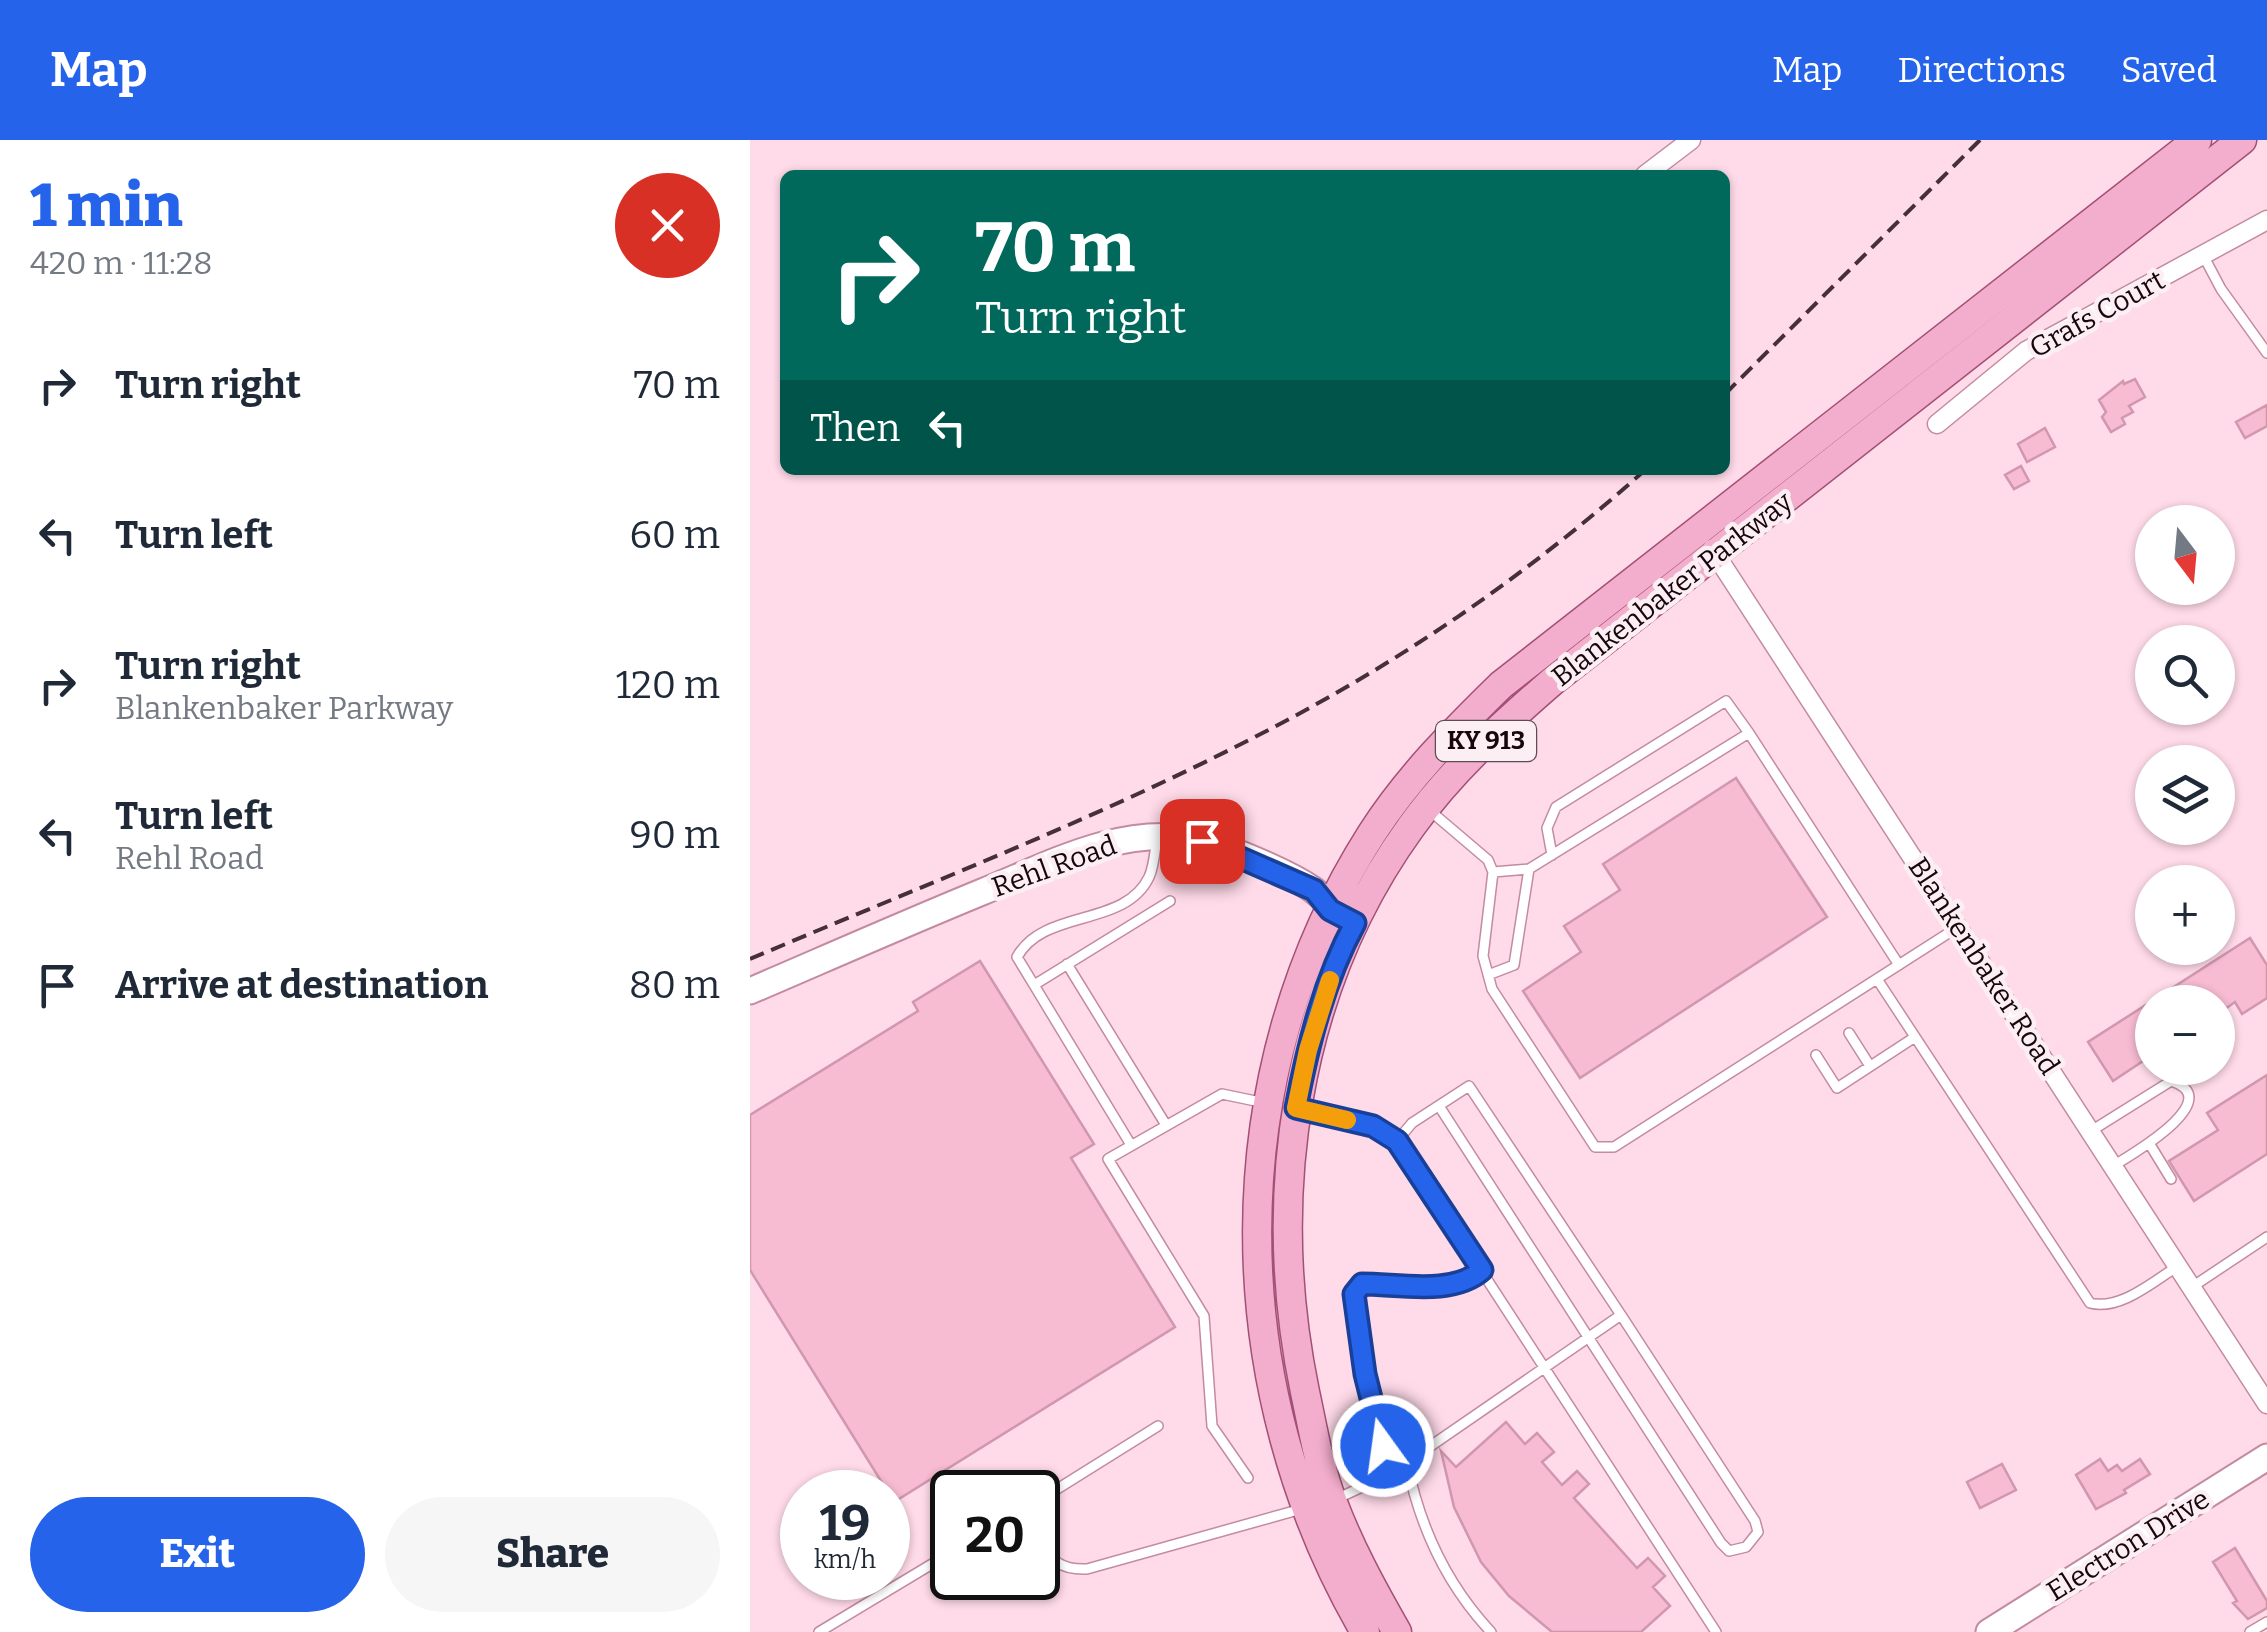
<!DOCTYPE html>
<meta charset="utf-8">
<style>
body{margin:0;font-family:Bitter,serif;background:#f6f6f7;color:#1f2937;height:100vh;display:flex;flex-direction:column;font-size:38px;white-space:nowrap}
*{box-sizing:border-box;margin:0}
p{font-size:32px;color:#747a83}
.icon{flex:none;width:55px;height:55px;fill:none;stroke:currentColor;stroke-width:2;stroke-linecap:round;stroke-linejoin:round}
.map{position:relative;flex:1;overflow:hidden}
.drawer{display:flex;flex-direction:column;background:#fff;width:750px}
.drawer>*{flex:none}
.hud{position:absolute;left:30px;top:30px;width:950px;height:305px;border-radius:15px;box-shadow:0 2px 8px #0004;background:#00695c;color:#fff;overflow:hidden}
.needle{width:65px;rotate:164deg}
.controls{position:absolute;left:1385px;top:365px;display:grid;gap:20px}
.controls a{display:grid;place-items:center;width:100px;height:100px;border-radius:50%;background:#fff;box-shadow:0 2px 8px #0004;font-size:50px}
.speed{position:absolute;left:30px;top:1330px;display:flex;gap:20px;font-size:50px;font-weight:700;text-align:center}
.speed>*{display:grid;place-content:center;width:130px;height:130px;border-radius:50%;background:#fff;box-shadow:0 2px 8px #0004;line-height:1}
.speed small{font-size:25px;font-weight:400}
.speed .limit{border:5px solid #111;border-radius:15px;background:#fff;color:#111}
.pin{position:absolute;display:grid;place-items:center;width:85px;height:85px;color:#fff;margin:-42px;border-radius:20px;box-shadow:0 5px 15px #0006}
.me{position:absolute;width:110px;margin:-55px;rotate:346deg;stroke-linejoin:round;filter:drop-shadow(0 0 8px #0008)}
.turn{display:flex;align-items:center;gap:35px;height:210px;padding:0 30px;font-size:45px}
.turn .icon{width:130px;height:130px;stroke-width:2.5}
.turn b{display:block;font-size:70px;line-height:85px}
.then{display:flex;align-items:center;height:95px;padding:0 30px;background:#0003;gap:20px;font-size:38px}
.round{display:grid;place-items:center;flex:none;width:105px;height:105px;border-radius:52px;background:#f6f6f7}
.summary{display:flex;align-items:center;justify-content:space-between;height:170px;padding:0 30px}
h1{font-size:60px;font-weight:800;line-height:75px;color:#2563eb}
.primary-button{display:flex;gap:20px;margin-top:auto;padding:20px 30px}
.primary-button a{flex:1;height:115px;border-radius:60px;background:#2563eb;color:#fff;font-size:40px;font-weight:800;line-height:115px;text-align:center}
.primary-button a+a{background:#f6f6f7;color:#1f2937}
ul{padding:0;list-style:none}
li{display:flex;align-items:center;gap:30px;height:150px;padding:0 30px}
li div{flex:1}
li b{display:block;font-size:38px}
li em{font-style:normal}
header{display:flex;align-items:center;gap:60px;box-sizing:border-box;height:140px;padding:0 50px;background:#2563eb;color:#fff}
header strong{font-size:48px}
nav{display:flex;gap:55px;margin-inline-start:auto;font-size:35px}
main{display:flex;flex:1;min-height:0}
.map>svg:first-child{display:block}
.building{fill:#f7bbd2;stroke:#d097ae;stroke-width:2.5}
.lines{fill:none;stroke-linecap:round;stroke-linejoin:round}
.lane-casing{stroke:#c38ba1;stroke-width:12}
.street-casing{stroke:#c38ba1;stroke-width:21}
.secondary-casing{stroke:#c38ba1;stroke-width:29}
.primary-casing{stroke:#a25075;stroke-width:31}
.lane{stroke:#fff;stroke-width:9}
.street{stroke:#fff;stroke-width:18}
.secondary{stroke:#fff;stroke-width:25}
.primary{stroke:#f4aecd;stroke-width:28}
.rail{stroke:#453039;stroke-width:4;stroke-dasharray:15 8;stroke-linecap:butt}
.route-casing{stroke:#184099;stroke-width:25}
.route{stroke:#2563eb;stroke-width:18}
.slow{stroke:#f59e0b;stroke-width:18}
.labels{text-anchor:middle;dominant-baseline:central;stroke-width:9;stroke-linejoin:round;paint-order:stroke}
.shield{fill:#fceff3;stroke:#5c4c53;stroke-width:2.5}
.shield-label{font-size:25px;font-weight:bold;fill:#18060e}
.street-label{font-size:28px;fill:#18060e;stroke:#fceff3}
</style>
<header>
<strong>Map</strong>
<nav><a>Map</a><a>Directions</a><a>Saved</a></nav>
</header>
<main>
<section class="drawer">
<div class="summary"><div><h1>1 min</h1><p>420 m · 11:28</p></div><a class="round" style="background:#d93025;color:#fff"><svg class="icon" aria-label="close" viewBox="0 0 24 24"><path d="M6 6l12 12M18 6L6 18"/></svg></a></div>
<ul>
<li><svg class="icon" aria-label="right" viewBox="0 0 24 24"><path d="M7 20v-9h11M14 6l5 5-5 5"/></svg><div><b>Turn right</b></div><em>70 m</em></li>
<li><svg class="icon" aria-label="left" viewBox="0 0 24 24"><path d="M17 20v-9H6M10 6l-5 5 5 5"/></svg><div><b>Turn left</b></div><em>60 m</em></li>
<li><svg class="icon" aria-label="right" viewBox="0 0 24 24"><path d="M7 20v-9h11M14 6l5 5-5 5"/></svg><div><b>Turn right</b><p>Blankenbaker Parkway</p></div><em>120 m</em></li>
<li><svg class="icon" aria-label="left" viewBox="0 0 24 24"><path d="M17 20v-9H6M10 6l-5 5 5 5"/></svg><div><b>Turn left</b><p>Rehl Road</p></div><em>90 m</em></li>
<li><svg class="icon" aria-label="arrive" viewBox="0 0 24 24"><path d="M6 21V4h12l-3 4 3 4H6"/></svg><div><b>Arrive at destination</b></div><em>80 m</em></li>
</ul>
<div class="primary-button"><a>Exit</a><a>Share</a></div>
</section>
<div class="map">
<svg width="1517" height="1492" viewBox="0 0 1517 1492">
<rect width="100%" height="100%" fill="#ffdae8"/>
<!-- building -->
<path class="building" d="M1385 239 1395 257 1379 266 1383 272 1372 278 1375 284 1361 292 1352 277 1356 272 1349 260 1373 241 1374 244Z
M1517 265V286L1495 298 1486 282Z
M1295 288 1305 307 1277 322 1268 304Z
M1271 326 1279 341 1264 349 1255 335Z
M986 638 1077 777 830 938 773 851 831 812 814 786 870 750 853 724Z
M1500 798 1517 825V858L1492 874 1485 862 1468 874V862H1402V915L1363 941 1338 902Z
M230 821 344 1004 321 1018 425 1187 144 1362 0 1130V975L168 871 163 862Z
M1517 935V1014L1444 1061 1419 1021 1468 990 1457 973Z
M756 1282 775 1304 787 1293 804 1312 792 1322 812 1345 827 1331 839 1344 824 1358 887 1428 898 1418 915 1436 903 1447 920 1466 891 1492H802L759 1456 731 1422 704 1367 691 1311 706 1327Z
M1350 1319 1358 1331 1367 1325 1372 1331 1390 1319 1400 1334 1374 1350 1376 1353 1346 1369 1326 1335Z
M1252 1324 1266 1350 1230 1368 1217 1342Z
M1485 1408 1517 1461V1468L1498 1479 1483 1463 1487 1461 1463 1422Z"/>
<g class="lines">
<!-- lane casing -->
<g class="lane-casing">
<path id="lane" d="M1453 115 1471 149 1517 213
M678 669 738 720 743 732 733 816 742 849 845 1007H864L1208 787
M407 698C405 710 404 727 399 737 375 788 294 768 267 817L284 845 420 761
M802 715 797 688 806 667 976 561 999 593
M743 732 779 729
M317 824 416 985
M738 835 764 825 779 729 999 593 1149 825
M1127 839 1340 1163C1370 1171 1404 1141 1428 1126
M284 845 381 1005
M1099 893 1120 926
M1066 915 1087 948 1165 897
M689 966 971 1403 979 1411 996 1407 1008 1392 1005 1381 871 1175
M554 970 623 987 647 1001 966 1492
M1341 991 1421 941C1479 959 1379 1016 1363 1026
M1399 1003 1421 1039
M1442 1147 1517 1097
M633 1306 615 1234 604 1154 612 1144C649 1144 703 1156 733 1131
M657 1323C670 1388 696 1444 741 1492
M498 1338 462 1286 454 1176 358 1019 472 954 515 963
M584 1360 640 1334 871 1175 719 946 662 983 647 1001
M288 1361 408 1286
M288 1399C303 1421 309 1430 337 1429L555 1368
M69 1492 202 1412
M1500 1492 1517 1482"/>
</g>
<!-- street casing -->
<g class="street-casing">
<path id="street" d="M895 35 941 0
M1187 284 1276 211 1517 80
M962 409 1517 1264"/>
</g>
<!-- secondary casing -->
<g class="secondary-casing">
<path id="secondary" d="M0 851C77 818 154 784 232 752 299 725 368 686 443 699 472 704 537 732 562 749 575 758 582 770 596 778
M1239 1492 1517 1317"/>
</g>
<!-- primary casing -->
<g class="primary-casing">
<path id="primary" d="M615 1492C472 1247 468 934 622 693 658 637 704 591 751 545L1447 0
M647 1492C623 1450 600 1408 583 1363 569 1327 563 1289 555 1252 515 1059 543 850 661 687 701 631 752 585 804 540L1492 0"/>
</g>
<!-- lane -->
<use href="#lane" class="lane"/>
<!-- street -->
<use href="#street" class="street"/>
<!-- secondary -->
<use href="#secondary" class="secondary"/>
<!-- primary -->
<use href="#primary" class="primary"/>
<!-- rail -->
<path class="rail" d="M975 254 1230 0
M0 819C181 742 368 671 541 578 668 510 788 426 895 330"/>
</g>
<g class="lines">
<!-- route casing -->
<g class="route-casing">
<path id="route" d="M452 701 564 750 580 770 605 783C574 840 558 905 546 968L623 986 647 1001 732 1130C703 1156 649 1144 612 1144L604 1154 615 1234 633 1306"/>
</g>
<!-- route -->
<use href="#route" class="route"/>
<!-- slow -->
<path class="slow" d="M580 840 558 910 546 968 597 980"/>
</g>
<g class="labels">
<!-- shield labels -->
<rect class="shield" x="686" y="581" width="100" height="40" rx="8"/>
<g class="shield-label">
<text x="736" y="601">KY 913</text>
</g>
<!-- street labels -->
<g class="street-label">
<text transform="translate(1347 174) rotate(-29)">Grafs Court</text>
<text transform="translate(922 449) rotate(-38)">Blankenbaker Parkway</text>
<text transform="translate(304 726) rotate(-20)">Rehl Road</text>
<text transform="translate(1234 826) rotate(57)">Blankenbaker Road</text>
<text transform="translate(1378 1405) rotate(-32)">Electron Drive</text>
</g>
</g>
</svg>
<div class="controls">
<a><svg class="needle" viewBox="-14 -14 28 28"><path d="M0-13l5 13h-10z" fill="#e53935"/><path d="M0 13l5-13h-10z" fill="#747a83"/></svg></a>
<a><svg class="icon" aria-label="search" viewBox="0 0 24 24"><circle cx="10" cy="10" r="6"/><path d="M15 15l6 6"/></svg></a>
<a><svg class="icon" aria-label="layers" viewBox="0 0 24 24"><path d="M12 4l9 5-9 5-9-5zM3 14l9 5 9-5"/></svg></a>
<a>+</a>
<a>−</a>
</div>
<div class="speed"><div>19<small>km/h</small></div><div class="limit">20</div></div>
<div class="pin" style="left:452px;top:701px;background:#d93025"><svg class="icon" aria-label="arrive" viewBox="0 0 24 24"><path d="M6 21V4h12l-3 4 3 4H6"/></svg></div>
<svg class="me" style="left:633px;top:1306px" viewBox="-20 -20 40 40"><circle r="17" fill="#2563eb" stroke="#fff" stroke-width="3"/><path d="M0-11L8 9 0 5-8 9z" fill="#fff"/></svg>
<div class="hud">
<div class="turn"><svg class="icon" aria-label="right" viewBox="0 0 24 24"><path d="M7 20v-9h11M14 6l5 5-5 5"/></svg><div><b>70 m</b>Turn right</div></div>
<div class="then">Then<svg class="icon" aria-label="left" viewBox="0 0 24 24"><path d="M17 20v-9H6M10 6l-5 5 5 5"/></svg></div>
</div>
</div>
</main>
